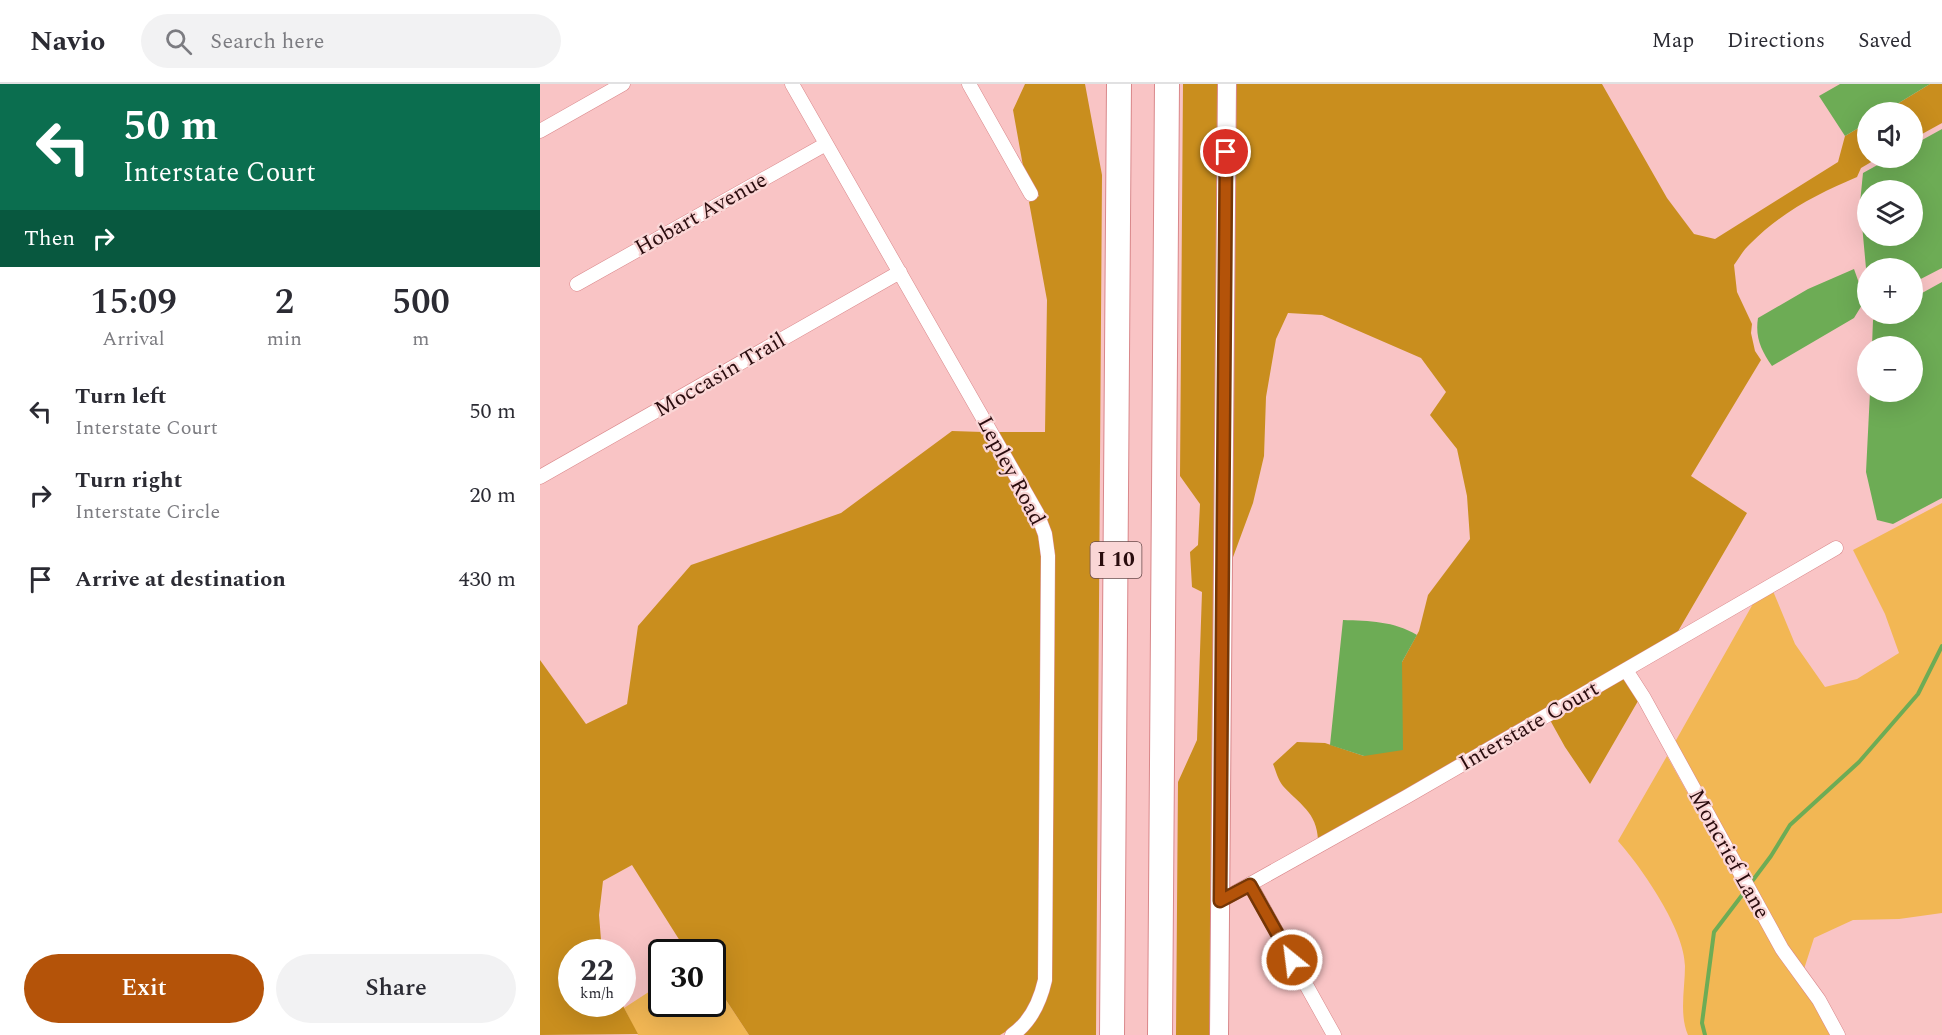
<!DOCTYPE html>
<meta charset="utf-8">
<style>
body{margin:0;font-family:Spectral,serif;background:#f2f2f3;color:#2b2b33;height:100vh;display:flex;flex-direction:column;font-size:22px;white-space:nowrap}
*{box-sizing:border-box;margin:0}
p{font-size:20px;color:#7c7c81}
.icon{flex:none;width:33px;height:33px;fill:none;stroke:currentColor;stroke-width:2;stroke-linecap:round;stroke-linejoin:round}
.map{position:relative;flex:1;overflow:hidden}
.details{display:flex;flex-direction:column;background:#fff;width:540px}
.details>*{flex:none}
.hud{background:#0b6e4f;color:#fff;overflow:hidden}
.fabs{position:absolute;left:1317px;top:18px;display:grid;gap:12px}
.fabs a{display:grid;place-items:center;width:66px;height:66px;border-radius:50%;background:#fff;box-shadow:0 6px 24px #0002;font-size:30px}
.speed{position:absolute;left:18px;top:855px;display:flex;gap:12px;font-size:30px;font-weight:700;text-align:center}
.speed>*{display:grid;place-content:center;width:78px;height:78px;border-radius:50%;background:#fff;box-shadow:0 6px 24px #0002;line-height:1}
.speed small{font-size:15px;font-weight:400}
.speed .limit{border:3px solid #111;border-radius:9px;background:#fff;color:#111}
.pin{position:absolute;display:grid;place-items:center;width:51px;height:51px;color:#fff;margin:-26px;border:3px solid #fff;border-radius:50%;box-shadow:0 2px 6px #0007}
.me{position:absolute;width:66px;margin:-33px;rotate:331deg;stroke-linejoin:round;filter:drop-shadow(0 0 4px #0008)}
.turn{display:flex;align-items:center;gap:21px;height:126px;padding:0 24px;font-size:27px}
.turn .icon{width:78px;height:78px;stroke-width:2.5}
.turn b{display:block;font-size:42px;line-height:51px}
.then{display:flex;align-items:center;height:57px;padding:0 24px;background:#0003;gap:12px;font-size:22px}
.eta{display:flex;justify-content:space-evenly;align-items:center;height:102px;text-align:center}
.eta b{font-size:36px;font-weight:600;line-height:42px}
.action{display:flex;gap:12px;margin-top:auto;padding:12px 24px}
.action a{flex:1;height:69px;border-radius:36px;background:#b45309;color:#fff;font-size:24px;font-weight:600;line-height:69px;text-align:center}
.action a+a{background:#f2f2f3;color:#2b2b33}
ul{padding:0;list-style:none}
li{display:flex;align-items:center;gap:18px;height:84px;padding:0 24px}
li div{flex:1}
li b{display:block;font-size:22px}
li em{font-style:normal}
header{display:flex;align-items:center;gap:36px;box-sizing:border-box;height:84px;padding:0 30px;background:#fff;border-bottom:2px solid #e1e1e2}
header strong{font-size:28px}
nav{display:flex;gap:33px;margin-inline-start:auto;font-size:21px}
.search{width:420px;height:54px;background:#f2f2f3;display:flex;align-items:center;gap:15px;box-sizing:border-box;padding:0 21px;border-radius:33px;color:#7c7c81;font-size:22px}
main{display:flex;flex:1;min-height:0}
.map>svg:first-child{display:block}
.green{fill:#f2b754}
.forest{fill:#c98e1e}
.water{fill:#6dac55;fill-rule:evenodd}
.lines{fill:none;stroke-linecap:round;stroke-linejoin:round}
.stream{stroke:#6dac55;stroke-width:4}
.street-casing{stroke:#d9878a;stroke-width:15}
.secondary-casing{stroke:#d9878a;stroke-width:20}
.highway-casing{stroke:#d9878a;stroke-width:26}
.street{stroke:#fff;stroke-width:14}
.secondary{stroke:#fff;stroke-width:18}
.highway{stroke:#fff;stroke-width:24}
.route-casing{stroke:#753606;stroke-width:15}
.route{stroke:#b45309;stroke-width:10}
.labels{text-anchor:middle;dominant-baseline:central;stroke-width:4.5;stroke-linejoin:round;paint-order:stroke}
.shield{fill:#fad6d6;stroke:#68494a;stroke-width:1.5}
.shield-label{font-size:21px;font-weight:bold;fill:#2a0c0e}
.street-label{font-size:22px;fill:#2a0c0e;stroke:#fad6d6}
</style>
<header>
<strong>Navio</strong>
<div class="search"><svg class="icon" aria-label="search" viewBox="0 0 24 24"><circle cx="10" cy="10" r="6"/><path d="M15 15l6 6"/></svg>Search here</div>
<nav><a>Map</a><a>Directions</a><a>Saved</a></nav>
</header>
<main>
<section class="details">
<div class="hud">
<div class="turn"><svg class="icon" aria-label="left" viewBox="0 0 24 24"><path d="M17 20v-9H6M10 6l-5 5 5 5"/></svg><div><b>50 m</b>Interstate Court</div></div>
<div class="then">Then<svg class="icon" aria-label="right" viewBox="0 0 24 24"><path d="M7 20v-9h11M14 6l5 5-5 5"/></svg></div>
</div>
<div class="eta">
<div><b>15:09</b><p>Arrival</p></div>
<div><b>2</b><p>min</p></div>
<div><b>500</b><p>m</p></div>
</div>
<ul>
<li><svg class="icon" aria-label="left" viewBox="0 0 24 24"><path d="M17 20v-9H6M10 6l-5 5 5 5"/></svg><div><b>Turn left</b><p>Interstate Court</p></div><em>50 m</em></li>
<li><svg class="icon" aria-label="right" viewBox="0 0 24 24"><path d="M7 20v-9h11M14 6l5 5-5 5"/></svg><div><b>Turn right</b><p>Interstate Circle</p></div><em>20 m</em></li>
<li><svg class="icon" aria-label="arrive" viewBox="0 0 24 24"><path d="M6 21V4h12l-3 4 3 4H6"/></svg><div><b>Arrive at destination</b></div><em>430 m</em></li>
</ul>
<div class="action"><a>Exit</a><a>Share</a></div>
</section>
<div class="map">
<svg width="1402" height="951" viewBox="0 0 1402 951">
<rect width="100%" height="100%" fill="#f9c4c5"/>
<!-- green -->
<path class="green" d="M1402 419V829L1359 835 1313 836 1274 854 1264 885 1248 862 1135 658 1214 518 1233 507 1255 560 1285 603 1317 595 1359 569 1345 530 1313 466Z
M1127 672 1236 868 1273 919 1290 951H1148C1139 931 1145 904 1145 882 1145 846 1102 784 1078 757Z
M121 900 122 920H172L173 900 182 910 209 951H98L84 924Z"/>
<!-- forest -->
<path class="forest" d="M485 0H545L562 91 556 951H481L502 926 511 895 515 470 511 448 503 426 458 348H505L507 216 489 118 499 112 483 82 473 26Z
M643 0H680L673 951H636L638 698 657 656 662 508 652 503 650 468 658 461 660 420 640 392Z
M694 0H1062L1127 114 1154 150 1175 155 1298 78 1305 52 1327 39 1328 74H1338L1321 84 1317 93C1279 109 1240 129 1211 159 1204 165 1199 174 1194 181L1197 208 1212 240 1211 249 1215 267 1221 276 1151 392 1207 429 1137 549 778 756C777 728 759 720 743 702 738 696 736 687 733 680L757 658 785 659 824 672 861 618 862 578 879 547 888 511 930 455 927 412 917 365 890 331 906 308 881 274 782 231 748 229 736 255 726 313 724 372 713 419 689 484Z
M1390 0H1402V39L1373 55 1372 28H1344Z
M412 347 443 348 491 432 498 452 502 473 498 896C493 920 482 939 460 951H209L182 910 173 900 172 868H147L92 781 63 797 59 831 62 868H32V920H82L98 950 0 951V576L46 640 87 620 98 542 151 481 301 429Z
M1084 594 1098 617 1050 700 1025 663 1010 636Z"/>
<!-- water -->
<path class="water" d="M1300 0H1390L1344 28H1328L1327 39 1305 52 1279 12Z
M1402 45V184L1373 199 1372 184H1328L1327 195 1320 119 1323 89 1350 74H1372L1373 61ZM1372 106V152H1328V106Z
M1314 185 1325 216 1314 234 1232 282C1221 266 1215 253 1218 234L1268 205Z
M1402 198V414L1353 440 1337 436 1326 388 1330 308H1372V262H1332L1333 236 1344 230H1372L1373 214Z
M803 536C829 537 854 537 877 551L862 578 863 666 824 672 790 661Z"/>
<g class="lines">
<!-- stream -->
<path class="stream" d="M1210 800 1231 772 1250 741 1319 678 1378 610 1402 562
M1165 951 1162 939 1174 848 1206 806"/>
<!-- street casing -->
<g class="street-casing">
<path id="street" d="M252 0 497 429 505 450 508 472 505 896C500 918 491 938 472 951
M429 0 491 110
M0 47 83 0
M37 200 286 60
M0 393 360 188
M1086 586 1104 614 1242 865 1279 916 1298 951
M710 800 794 951
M680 817 866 713 1296 464"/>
</g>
<!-- secondary casing -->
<g class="secondary-casing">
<path id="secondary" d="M679 951 687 0"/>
</g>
<!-- highway casing -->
<g class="highway-casing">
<path id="highway" d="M572 951 579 0
M620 951 627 0"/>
</g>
<!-- street -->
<use href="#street" class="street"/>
<!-- secondary -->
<use href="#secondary" class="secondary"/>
<!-- highway -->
<use href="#highway" class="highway"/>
</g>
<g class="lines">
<!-- route casing -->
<g class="route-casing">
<path id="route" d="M686 68 680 817 710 801 752 876"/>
</g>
<!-- route -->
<use href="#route" class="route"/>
</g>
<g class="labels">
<!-- shield labels -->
<rect class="shield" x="550.5" y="458" width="51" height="36" rx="4.5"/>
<g class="shield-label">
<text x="576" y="476">I 10</text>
</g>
<!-- street labels -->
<g class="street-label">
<text transform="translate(161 130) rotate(-29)">Hobart Avenue</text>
<text transform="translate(180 291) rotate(-30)">Moccasin Trail</text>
<text transform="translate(471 387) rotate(62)">Lepley Road</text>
<text transform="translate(989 642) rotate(-30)">Interstate Court</text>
<text transform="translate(1189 770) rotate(61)">Moncrief Lane</text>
</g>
</g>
</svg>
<div class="fabs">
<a><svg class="icon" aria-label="sound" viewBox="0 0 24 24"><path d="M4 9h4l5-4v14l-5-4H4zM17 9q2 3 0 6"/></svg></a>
<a><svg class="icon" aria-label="layers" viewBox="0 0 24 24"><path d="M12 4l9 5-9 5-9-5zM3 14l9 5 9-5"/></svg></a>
<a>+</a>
<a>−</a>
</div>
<div class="speed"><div>22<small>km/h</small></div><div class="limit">30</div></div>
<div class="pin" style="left:686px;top:68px;background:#d93025"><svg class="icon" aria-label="arrive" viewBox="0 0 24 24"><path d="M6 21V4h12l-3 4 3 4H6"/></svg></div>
<svg class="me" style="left:752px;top:876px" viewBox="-20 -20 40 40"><circle r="17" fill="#b45309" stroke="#fff" stroke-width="3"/><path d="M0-11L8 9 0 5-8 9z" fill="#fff"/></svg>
</div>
</main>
